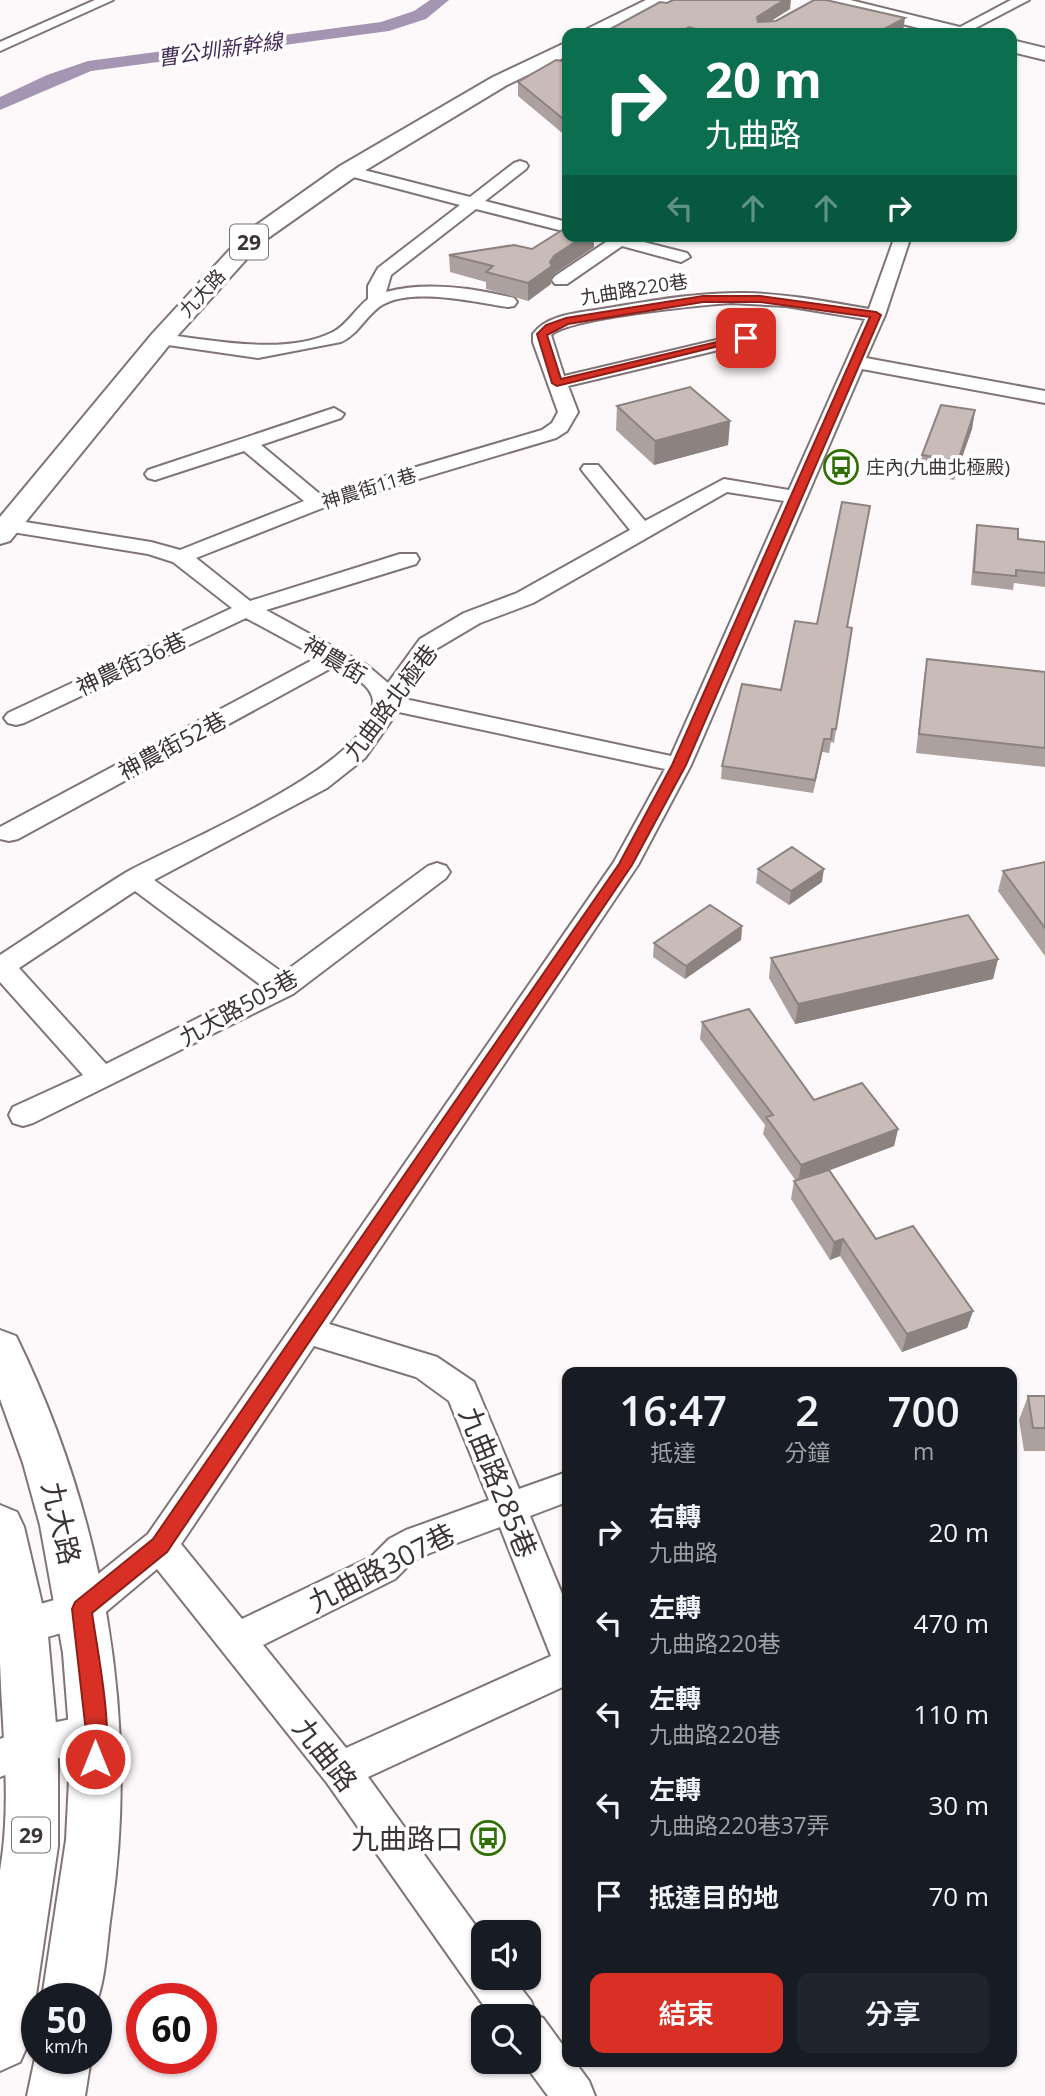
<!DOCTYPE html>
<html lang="zh-TW">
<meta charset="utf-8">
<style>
body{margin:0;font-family:"Open Sans","Noto Sans TC",sans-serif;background:#20242c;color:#f1f3f6;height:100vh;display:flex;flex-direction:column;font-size:26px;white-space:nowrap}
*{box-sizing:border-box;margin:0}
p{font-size:23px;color:#9ea1a6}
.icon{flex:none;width:38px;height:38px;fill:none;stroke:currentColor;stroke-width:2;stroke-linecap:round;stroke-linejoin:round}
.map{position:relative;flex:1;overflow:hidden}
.details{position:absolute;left:562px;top:1367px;width:455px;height:700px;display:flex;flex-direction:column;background:#171b24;border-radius:14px;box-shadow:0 2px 5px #0004}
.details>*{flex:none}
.hud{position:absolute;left:562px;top:28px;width:455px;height:214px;border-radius:14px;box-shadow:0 2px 5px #0004;background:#0b6e4f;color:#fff;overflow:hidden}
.fabs{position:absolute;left:471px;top:1920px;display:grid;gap:14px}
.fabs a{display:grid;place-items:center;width:70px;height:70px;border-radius:14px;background:#171b24;box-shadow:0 2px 5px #0004;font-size:35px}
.speed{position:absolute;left:21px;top:1983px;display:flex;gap:14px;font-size:35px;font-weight:700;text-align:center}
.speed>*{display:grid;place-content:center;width:91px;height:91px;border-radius:50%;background:#171b24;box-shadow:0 2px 5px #0004;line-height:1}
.speed small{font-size:18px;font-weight:400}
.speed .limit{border:10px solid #d22;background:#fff;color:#111}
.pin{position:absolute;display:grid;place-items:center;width:60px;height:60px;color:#fff;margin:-30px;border-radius:14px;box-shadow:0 4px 10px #0006}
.me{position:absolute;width:77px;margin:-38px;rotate:0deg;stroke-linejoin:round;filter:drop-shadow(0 0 5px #0008)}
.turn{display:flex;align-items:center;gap:24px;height:147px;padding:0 28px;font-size:32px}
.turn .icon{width:91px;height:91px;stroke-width:2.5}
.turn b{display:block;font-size:49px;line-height:60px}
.lanes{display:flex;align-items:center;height:66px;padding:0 28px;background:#0003;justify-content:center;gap:35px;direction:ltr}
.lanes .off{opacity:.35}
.eta{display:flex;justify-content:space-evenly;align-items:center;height:119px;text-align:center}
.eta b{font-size:42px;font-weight:600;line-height:49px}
.action{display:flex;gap:14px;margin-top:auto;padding:14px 28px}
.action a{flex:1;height:80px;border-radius:14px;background:#d93025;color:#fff;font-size:28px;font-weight:600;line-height:80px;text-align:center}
.action a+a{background:#20242c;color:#f1f3f6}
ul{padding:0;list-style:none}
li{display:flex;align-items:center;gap:21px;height:91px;padding:0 28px}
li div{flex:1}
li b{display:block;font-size:26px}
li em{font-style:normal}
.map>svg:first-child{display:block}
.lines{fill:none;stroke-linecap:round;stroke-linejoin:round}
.canal{fill:#a496b2;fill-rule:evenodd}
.street-casing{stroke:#807477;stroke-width:4}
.secondary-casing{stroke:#807477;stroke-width:4}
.primary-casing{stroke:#807477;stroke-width:4}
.street{fill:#fff;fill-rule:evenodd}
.secondary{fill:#fff;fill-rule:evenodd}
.primary{fill:#fff;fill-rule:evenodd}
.wall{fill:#aca19e}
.shaded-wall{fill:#8c8381}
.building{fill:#c8bbb8;stroke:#8c8381;stroke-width:2}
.route{fill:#d93025;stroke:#8d1f18;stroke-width:2}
.labels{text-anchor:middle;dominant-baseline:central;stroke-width:7;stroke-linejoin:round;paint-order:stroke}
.far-street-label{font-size:19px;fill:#3b3537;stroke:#fff}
.far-poi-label{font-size:19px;fill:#3b3537;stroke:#fff;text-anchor:start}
.far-water-label{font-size:21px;font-style:italic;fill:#442e57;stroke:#fff}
.shield{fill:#fff;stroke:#767273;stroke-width:2}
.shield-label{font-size:21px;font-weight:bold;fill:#3b3537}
.street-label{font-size:23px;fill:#3b3537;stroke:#fff}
.near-street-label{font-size:28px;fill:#3b3537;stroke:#fff}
.near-poi-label{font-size:28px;fill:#3b3537;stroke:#fff;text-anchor:end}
</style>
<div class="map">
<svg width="1045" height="2096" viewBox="0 0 1045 2096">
<rect width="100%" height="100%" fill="#fdf8f9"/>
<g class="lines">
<!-- canal -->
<path class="canal" d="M430 0H449L426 19 389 31 91 71 0 110V97L47 75 88 61 381 22 414 11Z"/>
<!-- street casing -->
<g class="street-casing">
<path id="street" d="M95 0H113L0 51V42Z
M1011 0H1029L966 33H949Z
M520 161 526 163 528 166 526 169 485 201 567 222V232L476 209 391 275 386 292C427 281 473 288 514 298L517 302 514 306 508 307C475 302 412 287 382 305 366 315 359 334 341 342L258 358 161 344 152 339 161 334C211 340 286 356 333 332 347 325 355 309 368 299V286L378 268 460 205 342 174 340 171 342 168 348 166 470 197 514 163Z
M595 236H634L632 239 687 253 690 257 681 262 622 246 567 284H555L552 280 555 276 606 242Z
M895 236H911L885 315 866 358 1045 391V403L862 369 691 765 638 865 329 1324 437 1357 474 1382 519 1489 567 1472V1502L530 1516 567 1606V1685L368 1777 483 1936V1978H513L531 2001 537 2016 543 2018 567 2051V2062H575L589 2081 595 2096H548L523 2062H528V2016H491L327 1783 157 1569 95 1621C71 1630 33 1646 9 1637L4 1625 9 1613 72 1595 148 1534 614 862 665 769 394 711 393 718 365 758 327 788 154 880 283 973 428 866 437 863 446 866 450 872 446 878 293 994 33 1123 23 1126 13 1123 9 1115 13 1107 83 1075 0 982V955C42 928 83 899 125 873 174 845 378 763 373 701 372 684 347 673 335 666L18 839 9 841 0 839V827L318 657 246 618 24 723 16 725 8 723 4 718 8 713 232 608 173 562 148 554 0 530V518L151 542 180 550 304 501 244 451 155 480 148 478 145 474 148 470 334 408 344 414 341 418 261 445 321 495 542 430 552 423 558 412 533 342V334C548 314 579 313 602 309 650 301 698 292 746 293 788 294 829 302 869 309ZM731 303 786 306 865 319 789 490 724 479 645 521 598 465H584L581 469 584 473 630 530 517 593 464 613 420 639 388 683 368 666 266 610 416 564 419 559 416 554H400L250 601 196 558 325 507 556 438 567 431 578 412 568 386 752 342 755 338 746 333 564 376 551 335C568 318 701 305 731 303ZM727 492 784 501 671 756 400 698 436 649 480 623 533 603ZM135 891 262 986 106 1064 19 968ZM314 1346 416 1377 449 1401 489 1500 406 1530 389 1539 371 1557 242 1619 181 1544ZM500 1527 551 1656 346 1748 263 1645 395 1579 413 1561 430 1553Z
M96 1714 109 1719 115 1732 109 1745 32 1765 0 1777V1739L32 1727Z"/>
</g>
<!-- secondary casing -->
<g class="secondary-casing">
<path id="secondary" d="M818 0H850L968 29 971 33H939L820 4Z
M1012 40 1045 48V60L1012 52Z"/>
</g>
<!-- primary casing -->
<g class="primary-casing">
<path id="primary" d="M646 0H670L668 4 609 33H584L587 29Z
M567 42V56L507 85 356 176 261 243 170 344 10 541 0 544V517L152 334 245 233 340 166 493 77Z
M0 1330 16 1336C103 1514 140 1717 111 1914 107 1940 106 1979 96 2003V1998H42L66 1840 69 1780 68 1717 63 1653 40 1525 23 1463 0 1399Z
M0 1505 17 1512 24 1527 47 1625 58 1746V1846L29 2042 20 2062 0 2071V1871C12 1801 2 1731 0 1662 0 1610 0 1557 0 1505Z
M37 2049V2058H91L85 2096H27Z"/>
</g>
<!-- street -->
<use href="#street" class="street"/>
<!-- secondary -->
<use href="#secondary" class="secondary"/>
<!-- primary -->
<use href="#primary" class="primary"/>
</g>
<!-- wall -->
<path class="wall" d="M667 3 790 9 770 21 903 32 901 33H603Z
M567 62V137L518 96V82Z
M594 247 554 274 552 277 551 284 528 301 486 289V282L450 272 449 255 532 249Z
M617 406 730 421 728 445 654 465 616 430Z
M975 410 972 429 954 480 919 474 922 455Z
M868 518 847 627 852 628 834 743 831 742 829 753 822 752 813 793 721 779 722 766 781 690 817 624Z
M977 525 1018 539 1045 542V587L1014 583 1013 590 971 585 975 538Z
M927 659 1045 672V767L916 753 924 677Z
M1045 862V956L998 891 1003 871Z
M758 869 822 882 789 905 756 883Z
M742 926 741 940 685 979 653 957 654 943Z
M771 958 998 959 993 979 795 1024 769 978Z
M702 1022 814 1100 898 1129 894 1146 830 1170 876 1239 973 1311 967 1328 902 1352 840 1256 830 1260 791 1199 794 1181H796L763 1134 765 1125 700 1039Z
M1028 1396H1045V1451H1024L1019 1420Z"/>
<!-- shaded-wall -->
<path class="shaded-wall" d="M784 0H791L790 9 756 31 757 17Z
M905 18 903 32 901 33H877Z
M689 27 688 33H678Z
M584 236H594V247L554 274 552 277 551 284 528 301V283L550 262 554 256Z
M975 410 972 429 954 480 958 461Z
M730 421 728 445 654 465 655 441Z
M824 739 822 752 813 793 815 780Z
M824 869 822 882 789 905 791 891Z
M742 926 741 940 685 979 686 966Z
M998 959 993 979 795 1024 798 1004Z
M898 1129 894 1146 798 1182 801 1165Z
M843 1239 840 1256 830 1260 834 1242Z
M973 1311 967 1328 902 1352 907 1334Z"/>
<!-- building -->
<path class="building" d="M673 0H784L757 17 758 22 776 21 814 0H826L905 18 877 33H711L689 27 678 33H603L660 2 667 3Z
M556 60 567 62V122L518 82Z
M567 227V236H584L554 256 550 262 552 266 528 283 486 272 493 266 449 255 514 245 532 249Z
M690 387 730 421 655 441 617 406Z
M941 405 975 410 958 461 922 455Z
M842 502 870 506 847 627 852 628 836 729H832L831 739H824L815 780 722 766 742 684 781 690 795 621 817 624Z
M977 525 1018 529V539L1045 542V573L1016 570V576L974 572Z
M927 659 1045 672V748L919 734Z
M792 847 824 869 791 891 758 869Z
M1045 862V928L1003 871Z
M710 905 742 926 686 966 654 943Z
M968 915 998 959 798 1004 771 958Z
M749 1009 814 1100 862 1083 898 1129 801 1165 766 1117 773 1115 702 1022Z
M829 1170 876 1239 913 1226 973 1311 907 1334 843 1239 834 1242 794 1181Z
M1028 1396H1045V1428H1033Z"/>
<!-- route -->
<path class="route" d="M703 296H760L876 312 881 315 686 765 632 865 167 1552 92 1613C97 1648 115 1737 103 1767L95 1770 88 1767 85 1759 86 1732 72 1609 75 1602 153 1539 619 864 672 765 870 317 760 302H703L568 324 547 335 561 379 746 335 751 338 557 386 552 383 537 334 546 325 566 318Z"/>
<!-- icons -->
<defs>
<g id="bus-ring" transform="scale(1.75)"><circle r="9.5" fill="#fff" stroke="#2f6f04" stroke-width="1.5"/><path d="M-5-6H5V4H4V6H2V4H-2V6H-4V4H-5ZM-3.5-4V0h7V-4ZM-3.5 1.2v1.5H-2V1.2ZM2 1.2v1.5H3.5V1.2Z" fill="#2f6f04"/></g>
</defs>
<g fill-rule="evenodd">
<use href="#bus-ring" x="841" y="467"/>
<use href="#bus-ring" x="488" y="1838"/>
</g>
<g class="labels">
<!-- far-street labels -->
<g class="far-street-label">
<text transform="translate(634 289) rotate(-9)">九曲路220巷</text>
<text transform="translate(202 293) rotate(-47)">九大路</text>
<text transform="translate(369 488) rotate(-17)">神農街11巷</text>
</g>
<!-- far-poi labels -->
<g class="far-poi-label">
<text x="866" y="467">庄內(九曲北極殿)</text>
</g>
<!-- far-water labels -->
<g class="far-water-label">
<text transform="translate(220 49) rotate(-8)">曹公圳新幹線</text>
</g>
<!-- shield labels -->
<g class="shield">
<rect x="230" y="224.5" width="38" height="35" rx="5"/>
<rect x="12" y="1817.5" width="38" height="35" rx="5"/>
</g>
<g class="shield-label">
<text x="249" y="242">29</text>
<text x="31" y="1835">29</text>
</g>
<!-- street labels -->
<g class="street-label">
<text transform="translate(335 659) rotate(31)">神農街</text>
<text transform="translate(131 663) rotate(-25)">神農街36巷</text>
<text transform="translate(390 702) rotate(-53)">九曲路北極巷</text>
<text transform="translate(172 745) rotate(-28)">神農街52巷</text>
<text transform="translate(238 1007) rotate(-29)">九大路505巷</text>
</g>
<!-- near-street labels -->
<g class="near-street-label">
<text transform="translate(499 1482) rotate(68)">九曲路285巷</text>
<text transform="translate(62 1523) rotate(77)">九大路</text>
<text transform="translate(381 1567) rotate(-27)">九曲路307巷</text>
<text transform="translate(326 1754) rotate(52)">九曲路</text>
</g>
<!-- near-poi labels -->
<g class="near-poi-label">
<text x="463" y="1838">九曲路口</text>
</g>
</g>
</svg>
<div class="fabs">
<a><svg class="icon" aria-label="sound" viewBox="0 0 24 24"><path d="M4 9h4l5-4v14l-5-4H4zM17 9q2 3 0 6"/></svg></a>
<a><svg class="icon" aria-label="search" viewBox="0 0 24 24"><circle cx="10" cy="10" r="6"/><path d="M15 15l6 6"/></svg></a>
</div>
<div class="speed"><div>50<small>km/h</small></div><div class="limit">60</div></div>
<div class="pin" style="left:746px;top:338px;background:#d93025"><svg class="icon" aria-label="arrive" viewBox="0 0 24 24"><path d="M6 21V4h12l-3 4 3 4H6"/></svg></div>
<svg class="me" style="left:95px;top:1759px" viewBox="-20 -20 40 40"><circle r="17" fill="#d93025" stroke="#fff" stroke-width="3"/><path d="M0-11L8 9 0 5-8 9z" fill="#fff"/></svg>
<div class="hud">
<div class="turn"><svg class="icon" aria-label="right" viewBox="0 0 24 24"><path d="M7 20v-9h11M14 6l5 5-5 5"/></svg><div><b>20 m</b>九曲路</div></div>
<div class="lanes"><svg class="icon off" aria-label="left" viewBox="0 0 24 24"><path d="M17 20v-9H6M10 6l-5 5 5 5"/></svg><svg class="icon off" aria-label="ahead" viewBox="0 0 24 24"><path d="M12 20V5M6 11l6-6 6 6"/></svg><svg class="icon off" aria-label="ahead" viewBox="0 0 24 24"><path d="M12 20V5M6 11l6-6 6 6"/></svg><svg class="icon" aria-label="right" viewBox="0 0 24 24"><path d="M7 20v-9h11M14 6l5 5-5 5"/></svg></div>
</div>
<section class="details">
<div class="eta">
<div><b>16:47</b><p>抵達</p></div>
<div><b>2</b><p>分鐘</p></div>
<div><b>700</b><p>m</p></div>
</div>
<ul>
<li><svg class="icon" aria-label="right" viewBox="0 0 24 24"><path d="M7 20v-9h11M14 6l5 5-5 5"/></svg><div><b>右轉</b><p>九曲路</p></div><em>20 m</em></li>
<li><svg class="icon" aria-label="left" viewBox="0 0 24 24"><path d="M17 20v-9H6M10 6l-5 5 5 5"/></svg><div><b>左轉</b><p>九曲路220巷</p></div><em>470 m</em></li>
<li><svg class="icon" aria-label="left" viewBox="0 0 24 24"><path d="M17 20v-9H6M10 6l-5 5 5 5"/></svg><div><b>左轉</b><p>九曲路220巷</p></div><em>110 m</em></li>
<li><svg class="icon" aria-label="left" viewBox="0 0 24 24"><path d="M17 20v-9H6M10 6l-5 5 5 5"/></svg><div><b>左轉</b><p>九曲路220巷37弄</p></div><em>30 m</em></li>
<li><svg class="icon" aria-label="arrive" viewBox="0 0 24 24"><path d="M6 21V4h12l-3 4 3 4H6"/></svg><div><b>抵達目的地</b></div><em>70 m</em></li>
</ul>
<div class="action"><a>結束</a><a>分享</a></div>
</section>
</div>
